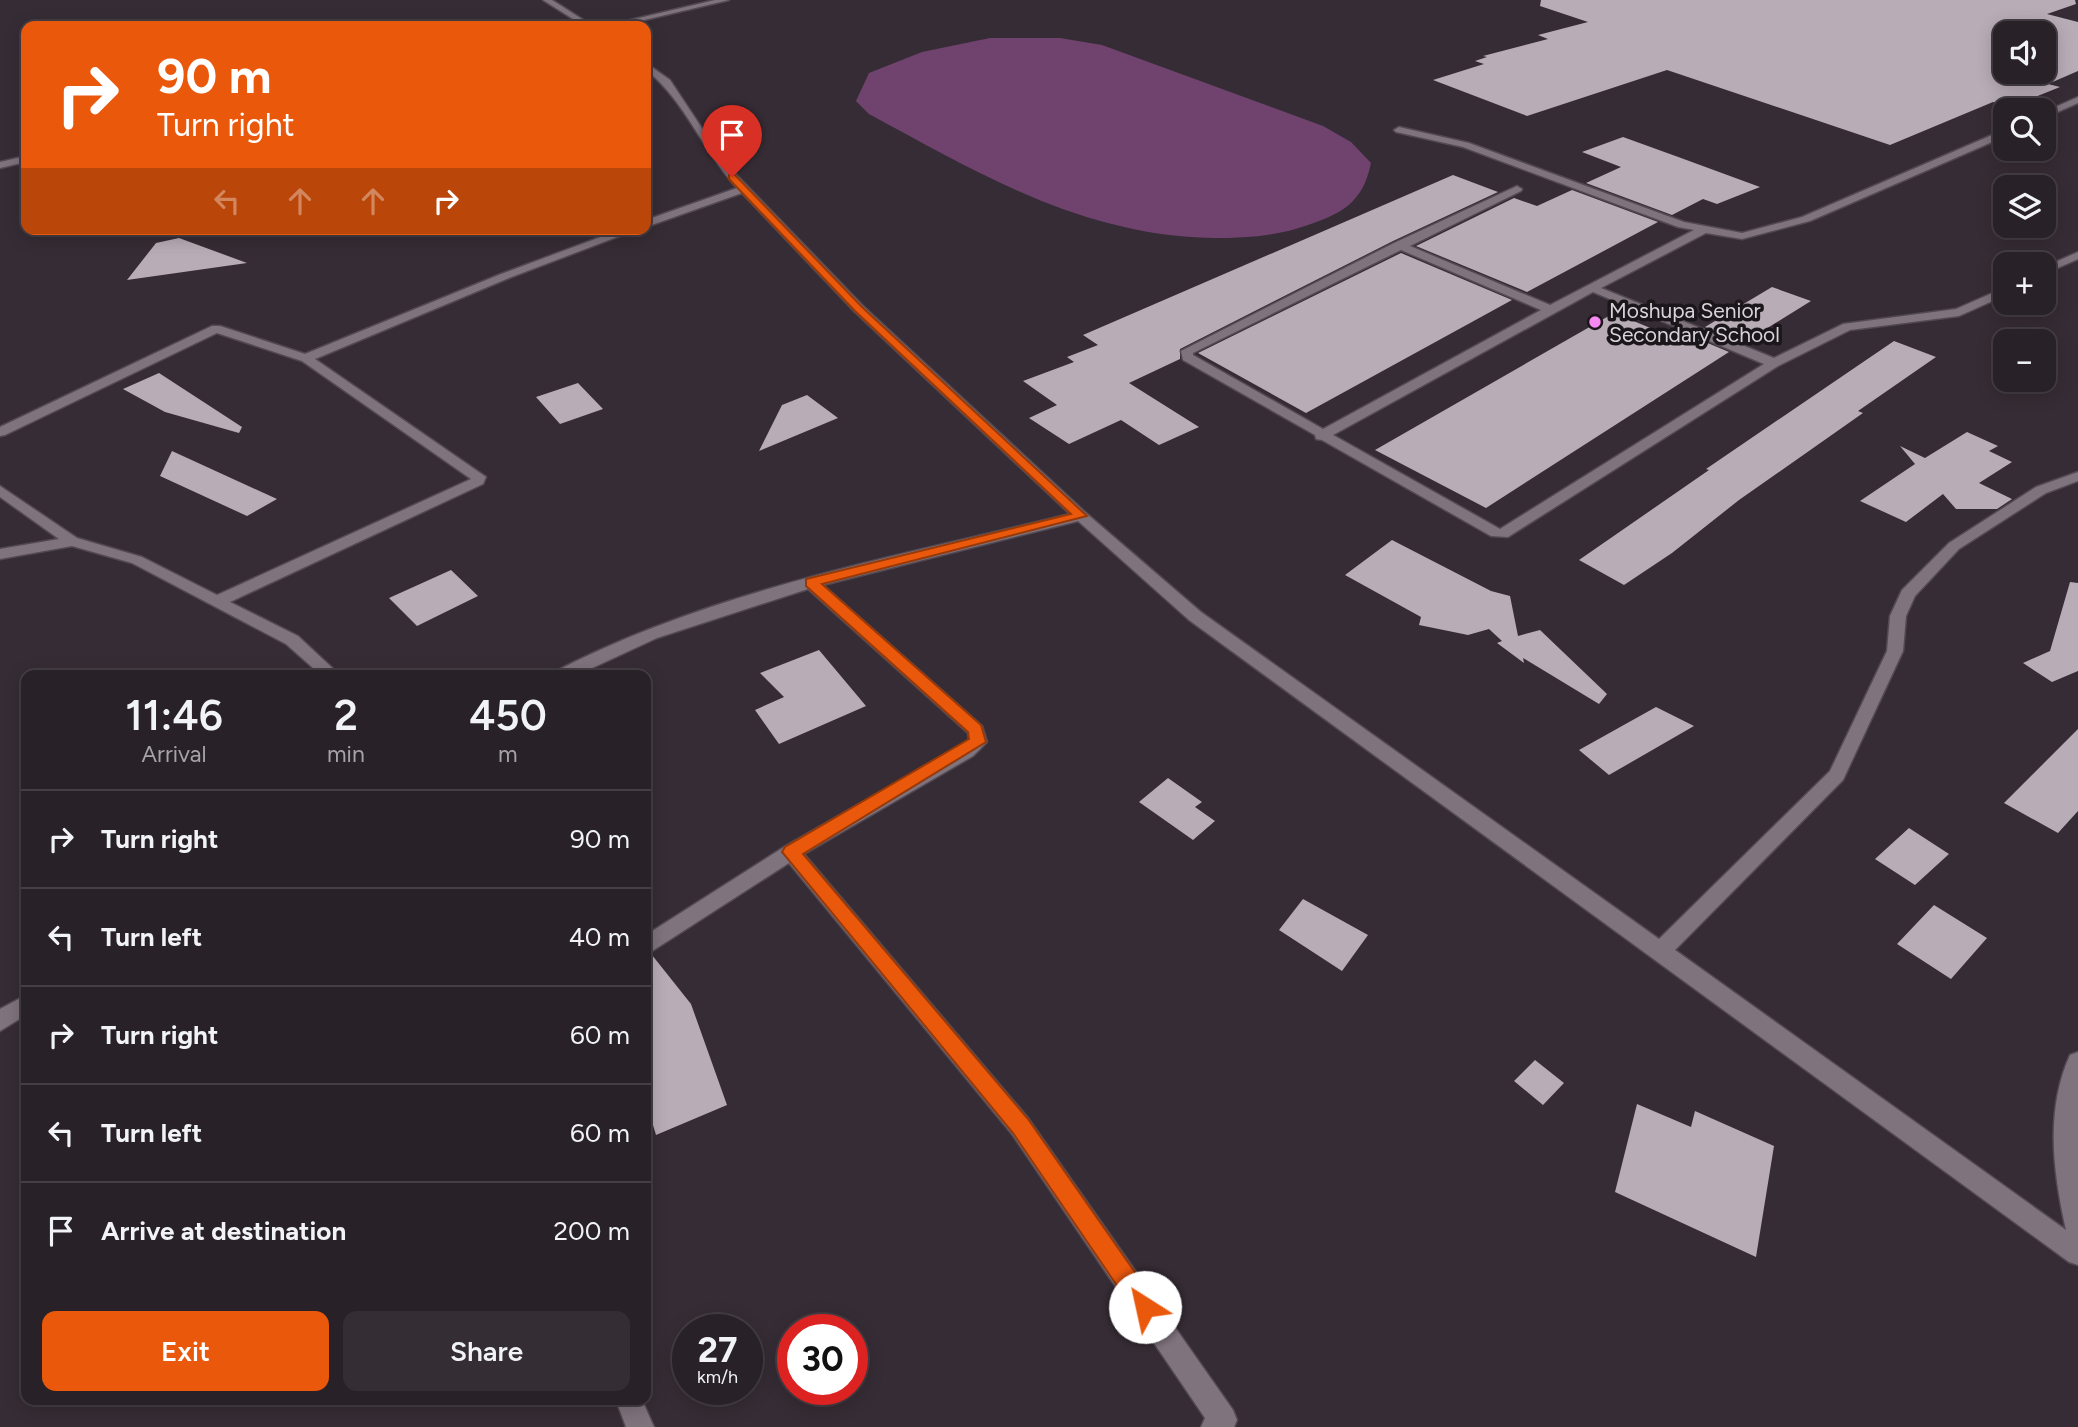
<!DOCTYPE html>
<meta charset="utf-8">
<style>
body{margin:0;font-family:Figtree,sans-serif;background:#342e34;color:#f1f3f6;height:100vh;display:flex;flex-direction:column;font-size:26px;white-space:nowrap}
*{box-sizing:border-box;margin:0}
p{font-size:23px;color:#a5a3a8}
.icon{flex:none;width:38px;height:38px;fill:none;stroke:currentColor;stroke-width:2;stroke-linecap:round;stroke-linejoin:round}
.map{position:relative;flex:1;overflow:hidden}
.sheet{position:absolute;left:21px;top:670px;width:630px;height:735px;display:flex;flex-direction:column;background:#282128;border-radius:14px;box-shadow:0 4px 18px #0003,0 0 0 2px #443e45}
.sheet>*{flex:none}
.hud{position:absolute;left:21px;top:21px;width:630px;height:214px;border-radius:14px;box-shadow:0 4px 18px #0003,0 0 0 2px #443e45;background:#ea580c;color:#fff;overflow:hidden}
.tools{position:absolute;left:1993px;top:21px;display:grid;gap:14px}
.tools a{display:grid;place-items:center;width:63px;height:63px;border-radius:14px;background:#282128;box-shadow:0 4px 18px #0003,0 0 0 2px #443e45;font-size:35px}
.speed{position:absolute;left:672px;top:1314px;display:flex;gap:14px;font-size:35px;font-weight:700;text-align:center}
.speed>*{display:grid;place-content:center;width:91px;height:91px;border-radius:50%;background:#282128;box-shadow:0 4px 18px #0003,0 0 0 2px #443e45;line-height:1}
.speed small{font-size:18px;font-weight:400}
.speed .limit{border:10px solid #d22;background:#fff;color:#111}
.pin{position:absolute;display:grid;place-items:center;width:60px;height:60px;color:#fff;margin:-72px -30px;border-radius:50% 50% 50% 0;rotate:-45deg;box-shadow:0 0 7px #0007}
.pin .icon{rotate:45deg}
.me{position:absolute;width:77px;margin:-38px;rotate:325deg;stroke-linejoin:round;filter:drop-shadow(0 0 5px #0008)}
.turn{display:flex;align-items:center;gap:24px;height:147px;padding:0 21px;font-size:32px}
.turn .icon{width:91px;height:91px;stroke-width:2.5}
.turn b{display:block;font-size:49px;line-height:60px}
.lanes{display:flex;align-items:center;height:66px;padding:0 21px;background:#0003;justify-content:center;gap:35px;direction:ltr}
.lanes .off{opacity:.35}
.eta{display:flex;justify-content:space-evenly;align-items:center;height:119px;text-align:center}
.eta b{font-size:42px;font-weight:600;line-height:49px}
.button{display:flex;gap:14px;margin-top:auto;padding:14px 21px}
.button a{flex:1;height:80px;border-radius:14px;background:#ea580c;color:#fff;font-size:28px;font-weight:600;line-height:80px;text-align:center}
.button a+a{background:#342e34;color:#f1f3f6}
ul{padding:0;list-style:none}
li{display:flex;align-items:center;gap:21px;height:98px;padding:0 21px;border-top:2px solid #443e45}
li div{flex:1}
li b{display:block;font-size:26px}
li em{font-style:normal}
.map>svg:first-child{display:block}
.green{fill:#6f436e}
.building{fill:#b8acb7;fill-rule:evenodd}
.lines{fill:none;stroke-linecap:round;stroke-linejoin:round}
.minor-casing{stroke:#524952;stroke-width:3}
.minor{fill:#7f737e;fill-rule:evenodd}
.route{fill:#ea580c;stroke:#983908;stroke-width:2}
.poi-dot{fill:#f389f1;stroke:#1b161a;stroke-width:2.5}
.labels{text-anchor:middle;dominant-baseline:central;stroke-width:7;stroke-linejoin:round;paint-order:stroke}
.far-poi-label{font-size:21px;fill:#dad3d9;stroke:#1b161a;text-anchor:start}
</style>
<div class="map">
<svg width="2078" height="1427" viewBox="0 0 2078 1427">
<rect width="100%" height="100%" fill="#362c35"/>
<!-- green -->
<path class="green" d="M990 38H1060L1102 45 1323 126 1351 142 1371 163C1363 202 1343 213 1308 225 1278 236 1245 238 1214 238 1083 236 980 174 869 114L856 101 869 73 922 52Z"/>
<!-- building -->
<path class="building" d="M1541 0H2075L2076 4 2047 14 2078 22V71L2048 84 2060 87 2010 107 1993 102 1890 145 1667 70 1527 116 1433 80 1484 64 1475 61 1487 57 1483 56 1548 39 1538 35 1588 22 1540 6ZM2006 33H2044V72H2006Z
M1623 137 1681 158 1760 187 1717 204 1703 199 1672 215 1586 183 1621 167 1582 152Z
M1453 175 1498 192 1393 241 1180 349V359L1129 383 1199 427 1159 445 1121 420 1069 444 1029 418 1057 405 1023 381 1074 362 1067 357 1098 345 1083 335Z
M1572 190 1658 222 1527 292 1416 246 1514 198 1537 206Z
M179 238 247 263 127 280 156 243Z
M1401 253 1512 300 1306 413 1198 353Z
M1772 287 1811 301 1743 343 1705 327Z
M1614 313 1682 341 1691 336 1729 352 1486 508 1375 450Z
M1894 341 1936 357 1858 411 1863 413 1739 500 1672 553 1624 585 1579 560 1709 470 1706 469Z
M159 373 242 427 239 433 165 412 123 389Z
M578 383 603 409 560 424 536 397Z
M807 395 838 418 759 451 782 405Z
M1967 432 1998 446 1989 451 2012 462 1979 483 2012 499 1997 509H1956L1943 494 1906 522 1860 501 1915 464 1900 446 1925 458Z
M172 451 277 499 247 516 160 476Z
M1392 540 1491 591 1510 596 1518 636 1540 630 1607 694 1599 704 1523 658 1524 663 1497 643 1502 641 1489 629 1468 635 1419 625 1421 617 1345 575Z
M451 570 478 596 417 626 389 598Z
M2070 582 2078 583V671L2052 682 2023 663 2050 651Z
M819 650 866 706 779 744 755 710 784 697 760 673Z
M1656 707 1694 726 1609 775 1579 750Z
M2078 729V811L2058 833 2004 803Z
M1168 778 1202 802 1195 807 1215 821 1193 840 1139 802Z
M1909 828 1949 854 1915 885 1875 859Z
M1303 899 1368 935 1342 971 1279 930Z
M1934 905 1987 938 1951 979 1897 944Z
M652 955 691 1004 727 1105 656 1135 646 1102V958Z
M1535 1060 1564 1083 1543 1105 1514 1081Z
M1637 1104 1691 1127 1695 1111 1774 1146 1756 1257 1615 1192Z"/>
<g class="lines">
<!-- minor casing -->
<g class="minor-casing">
<path id="minor" d="M543 0H552L593 26H584Z
M715 0H729L619 26H605Z
M646 63 670 80 725 163 863 306 1086 513 1201 612 1659 939 1830 771 1887 651 1890 616 1902 590 1949 543 2036 487 2078 472V481L2046 493 1959 549 1915 596 1906 616 1903 651 1843 780 1675 950 2066 1230C2053 1172 2045 1110 2070 1055L2078 1052V1265L2069 1262 1189 620 1078 521 823 585 982 726 987 742 973 756 804 854 1028 1118 1233 1410 1237 1420 1234 1427H1201L1205 1418 1012 1134 789 863 646 955V935L784 847 961 746 969 740 968 733 808 589 657 638 575 676H552L554 672C714 589 897 557 1070 514L855 312 742 193 646 227V220L737 188C703 152 685 100 646 70Z
M2078 97V103L2044 118V112Z
M1399 127 1469 143 1684 222 1742 233 1802 217 2006 129V136L1810 221 1742 239 1706 233 1601 288 1774 358 1843 324 1956 309 2006 287V295L1959 316 1850 330 1778 366 1508 537 1491 536 1322 440 1316 439 1315 435 1183 360 1181 351 1394 243 1517 186 1522 189 1521 191 1410 246 1550 305 1694 230 1678 227 1463 147 1396 132 1394 130ZM1401 250 1541 310 1323 429 1193 355V353ZM1593 292 1764 364 1500 529 1333 435Z
M26 156V162L0 168V162Z
M622 229H638L509 278 315 359 486 477 483 484 230 602 298 636 341 676H322L286 644 132 563 72 546 0 559V549L59 539 0 497V486L77 538 142 557 217 595 471 479 302 361 217 333 5 435 0 436V427L212 326H220L305 354 501 274Z
M2078 252V259L2044 274V267Z
M26 995V1015L0 1031V1009Z
M616 1400H642L654 1427H626Z"/>
</g>
<!-- minor -->
<use href="#minor" class="minor"/>
</g>
<!-- route -->
<path class="route" d="M729 175H735L862 307 1087 516 822 584 981 725 986 742 803 854 1028 1119 1153 1298 1157 1307 1153 1315 1145 1318 1137 1315 1013 1133 782 852 785 847 969 739 968 732 806 586V579L1071 514 855 311 729 179Z"/>
<!-- markers -->
<circle class="poi-dot" cx="1595" cy="322" r="7"/>
<g class="labels">
<!-- far-poi labels -->
<g class="far-poi-label">
<text x="1609" y="310">Moshupa Senior<tspan x="1609" dy="24">Secondary School</tspan></text>
</g>
</g>
</svg>
<div class="tools">
<a><svg class="icon" aria-label="sound" viewBox="0 0 24 24"><path d="M4 9h4l5-4v14l-5-4H4zM17 9q2 3 0 6"/></svg></a>
<a><svg class="icon" aria-label="search" viewBox="0 0 24 24"><circle cx="10" cy="10" r="6"/><path d="M15 15l6 6"/></svg></a>
<a><svg class="icon" aria-label="layers" viewBox="0 0 24 24"><path d="M12 4l9 5-9 5-9-5zM3 14l9 5 9-5"/></svg></a>
<a>+</a>
<a>−</a>
</div>
<div class="speed"><div>27<small>km/h</small></div><div class="limit">30</div></div>
<div class="pin" style="left:732px;top:177px;background:#d93025"><svg class="icon" aria-label="arrive" viewBox="0 0 24 24"><path d="M6 21V4h12l-3 4 3 4H6"/></svg></div>
<svg class="me" style="left:1145px;top:1307px" viewBox="-20 -20 40 40"><circle r="19" fill="#fff"/><path d="M0-13L10 11 0 6-10 11z" fill="#ea580c"/></svg>
<div class="hud">
<div class="turn"><svg class="icon" aria-label="right" viewBox="0 0 24 24"><path d="M7 20v-9h11M14 6l5 5-5 5"/></svg><div><b>90 m</b>Turn right</div></div>
<div class="lanes"><svg class="icon off" aria-label="left" viewBox="0 0 24 24"><path d="M17 20v-9H6M10 6l-5 5 5 5"/></svg><svg class="icon off" aria-label="ahead" viewBox="0 0 24 24"><path d="M12 20V5M6 11l6-6 6 6"/></svg><svg class="icon off" aria-label="ahead" viewBox="0 0 24 24"><path d="M12 20V5M6 11l6-6 6 6"/></svg><svg class="icon" aria-label="right" viewBox="0 0 24 24"><path d="M7 20v-9h11M14 6l5 5-5 5"/></svg></div>
</div>
<section class="sheet">
<div class="eta">
<div><b>11:46</b><p>Arrival</p></div>
<div><b>2</b><p>min</p></div>
<div><b>450</b><p>m</p></div>
</div>
<ul>
<li><svg class="icon" aria-label="right" viewBox="0 0 24 24"><path d="M7 20v-9h11M14 6l5 5-5 5"/></svg><div><b>Turn right</b></div><em>90 m</em></li>
<li><svg class="icon" aria-label="left" viewBox="0 0 24 24"><path d="M17 20v-9H6M10 6l-5 5 5 5"/></svg><div><b>Turn left</b></div><em>40 m</em></li>
<li><svg class="icon" aria-label="right" viewBox="0 0 24 24"><path d="M7 20v-9h11M14 6l5 5-5 5"/></svg><div><b>Turn right</b></div><em>60 m</em></li>
<li><svg class="icon" aria-label="left" viewBox="0 0 24 24"><path d="M17 20v-9H6M10 6l-5 5 5 5"/></svg><div><b>Turn left</b></div><em>60 m</em></li>
<li><svg class="icon" aria-label="arrive" viewBox="0 0 24 24"><path d="M6 21V4h12l-3 4 3 4H6"/></svg><div><b>Arrive at destination</b></div><em>200 m</em></li>
</ul>
<div class="button"><a>Exit</a><a>Share</a></div>
</section>
</div>
